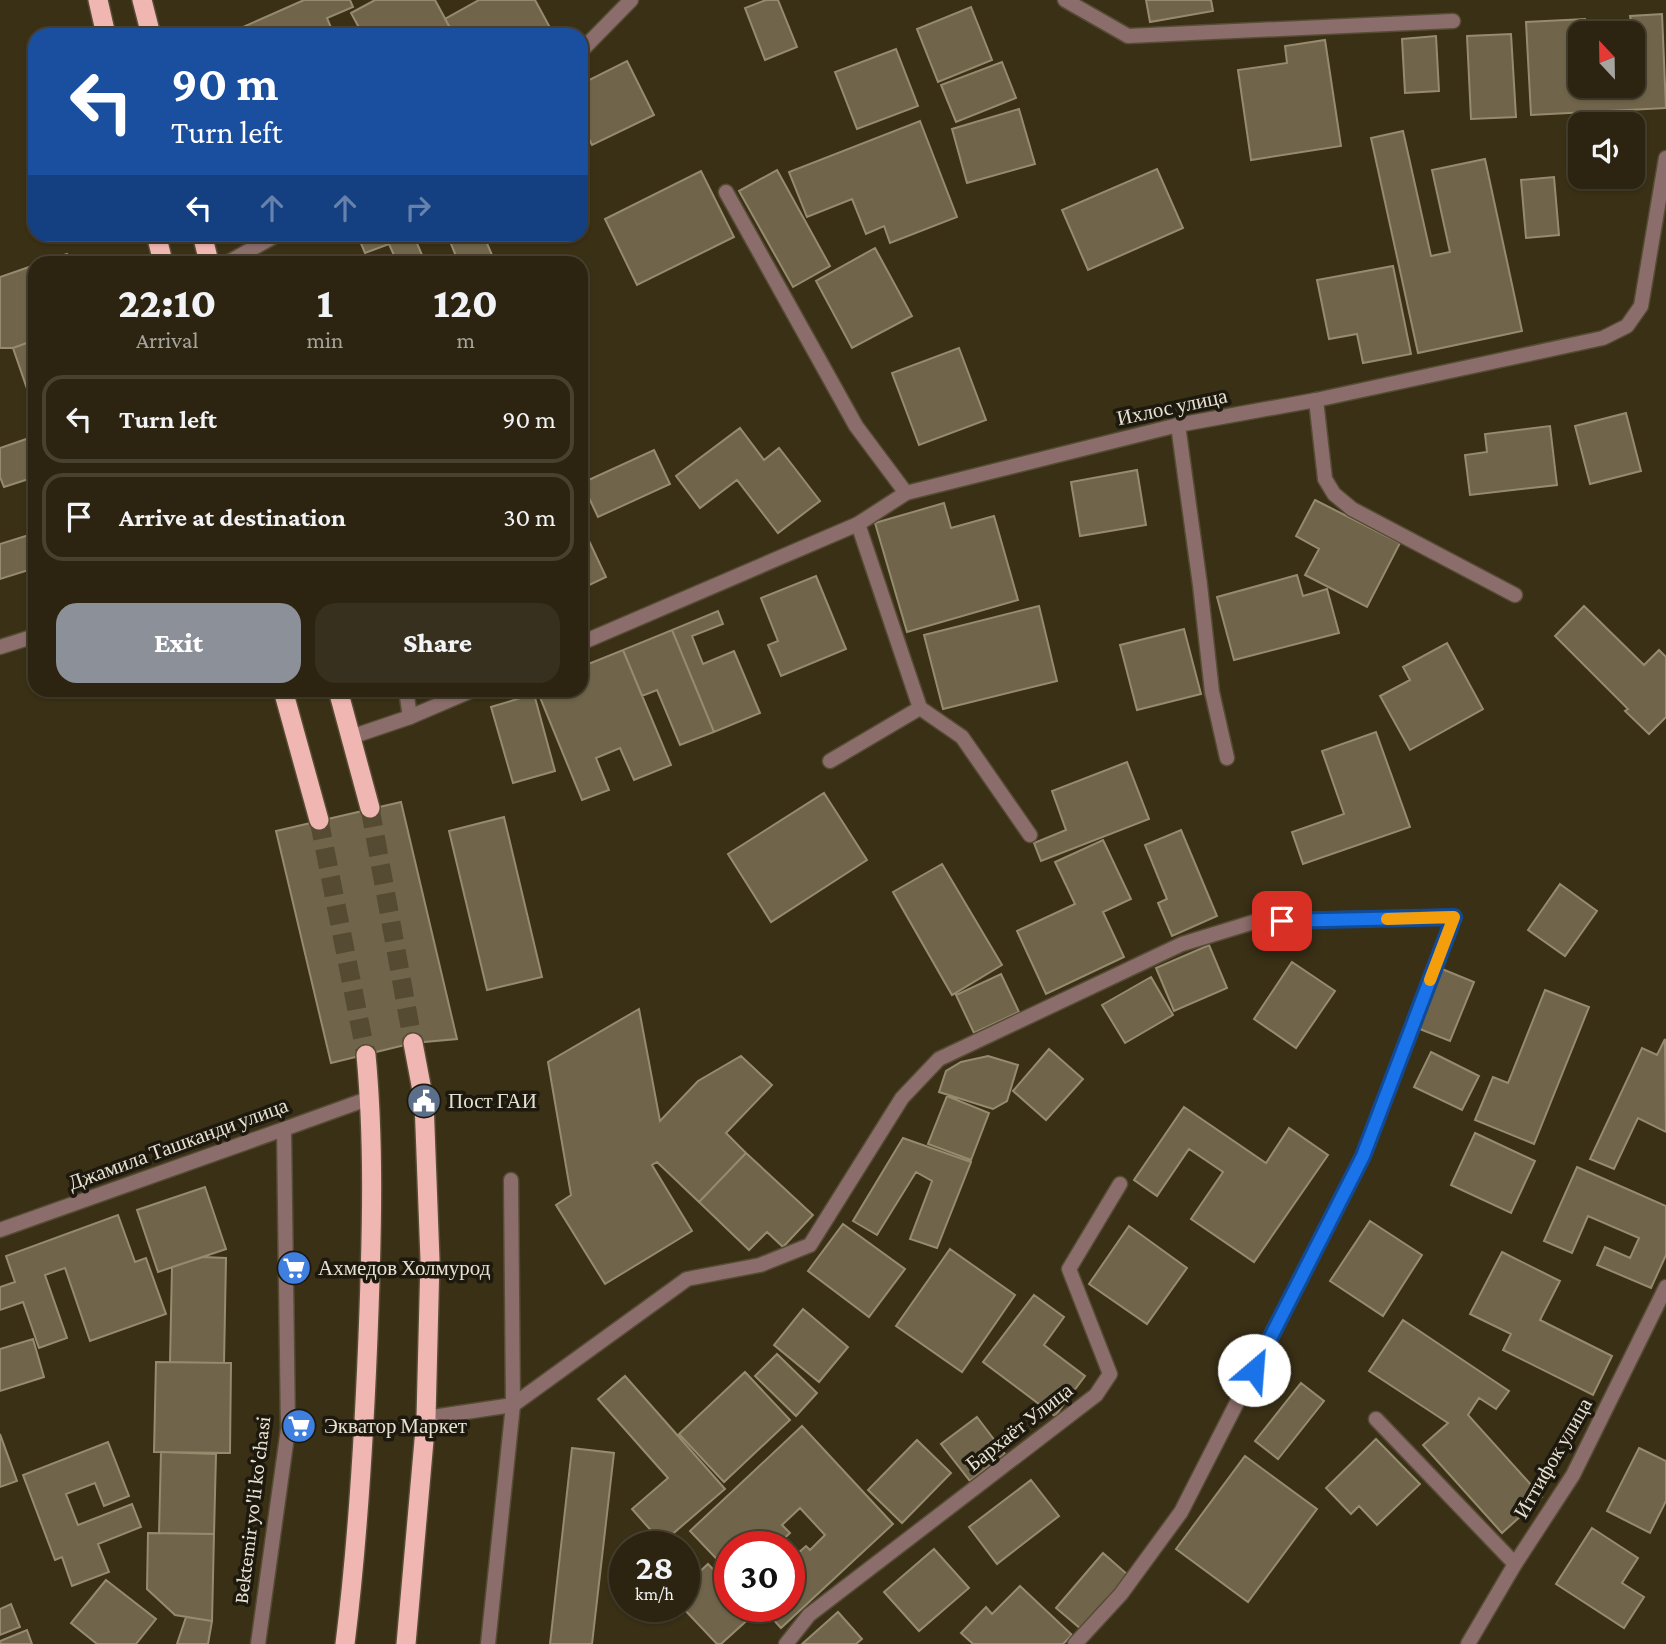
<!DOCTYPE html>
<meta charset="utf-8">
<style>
body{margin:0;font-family:"Crimson Pro",serif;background:#38301e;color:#f1f3f6;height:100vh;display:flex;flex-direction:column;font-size:26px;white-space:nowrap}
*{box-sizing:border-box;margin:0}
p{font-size:23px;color:#a6a49f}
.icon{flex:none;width:38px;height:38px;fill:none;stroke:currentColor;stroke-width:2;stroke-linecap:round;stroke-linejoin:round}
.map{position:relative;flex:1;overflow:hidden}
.side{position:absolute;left:28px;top:256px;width:560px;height:441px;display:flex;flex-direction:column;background:#2c2410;border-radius:21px;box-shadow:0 2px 5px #0004,0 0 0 2px #484130}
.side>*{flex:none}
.top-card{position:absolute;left:28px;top:28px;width:560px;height:214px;border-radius:21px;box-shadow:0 2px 5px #0004,0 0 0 2px #484130;background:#1a4fa0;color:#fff;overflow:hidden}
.needle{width:46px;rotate:338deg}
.fabs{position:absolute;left:1568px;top:21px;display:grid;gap:14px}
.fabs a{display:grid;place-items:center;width:77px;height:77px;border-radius:14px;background:#2c2410;box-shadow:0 2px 5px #0004,0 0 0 2px #484130;font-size:35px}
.speed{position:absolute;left:609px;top:1531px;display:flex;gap:14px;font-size:35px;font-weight:700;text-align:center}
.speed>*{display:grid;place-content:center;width:91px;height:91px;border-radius:50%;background:#2c2410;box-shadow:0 2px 5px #0004,0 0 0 2px #484130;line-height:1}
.speed small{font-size:18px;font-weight:400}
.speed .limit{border:10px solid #d22;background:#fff;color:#111}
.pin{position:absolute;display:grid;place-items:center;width:60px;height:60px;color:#fff;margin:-30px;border-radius:14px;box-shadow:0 4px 10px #0006}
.me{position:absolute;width:77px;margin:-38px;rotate:27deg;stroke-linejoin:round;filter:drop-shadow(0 0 5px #0008)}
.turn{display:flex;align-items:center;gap:24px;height:147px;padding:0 28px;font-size:32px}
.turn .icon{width:91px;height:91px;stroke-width:2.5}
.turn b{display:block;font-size:49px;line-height:60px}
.lanes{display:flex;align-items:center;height:66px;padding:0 28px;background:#0003;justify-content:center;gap:35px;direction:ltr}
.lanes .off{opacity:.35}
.eta{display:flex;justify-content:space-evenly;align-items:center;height:119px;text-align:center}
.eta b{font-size:42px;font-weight:800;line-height:49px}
.button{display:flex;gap:14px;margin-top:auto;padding:14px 28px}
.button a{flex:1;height:80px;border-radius:21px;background:#8c9099;color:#fff;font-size:28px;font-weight:800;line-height:80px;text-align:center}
.button a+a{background:#38301e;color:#f1f3f6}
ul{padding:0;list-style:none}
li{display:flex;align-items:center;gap:21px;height:88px;margin:0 14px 10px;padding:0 14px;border:4px solid #484130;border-radius:21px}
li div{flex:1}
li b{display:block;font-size:26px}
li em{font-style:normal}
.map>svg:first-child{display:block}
.building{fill:#70654a;stroke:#978b6f;stroke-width:2}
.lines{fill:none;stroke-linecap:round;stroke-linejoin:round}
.trunk-tunnel{stroke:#544b32;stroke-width:19;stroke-dasharray:19 10;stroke-linecap:butt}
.service-casing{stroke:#564c34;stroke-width:17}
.minor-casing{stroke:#564c34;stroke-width:17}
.tertiary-casing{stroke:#564c34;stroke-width:17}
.trunk-casing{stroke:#564c34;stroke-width:22}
.service{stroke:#8b6d6b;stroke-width:14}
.minor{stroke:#8b6d6b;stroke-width:14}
.tertiary{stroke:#8b6d6b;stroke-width:14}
.trunk{stroke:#f0b6b2;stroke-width:19}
.route-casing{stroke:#114b97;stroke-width:18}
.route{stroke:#1a73e8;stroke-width:12}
.slow{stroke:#f59e0b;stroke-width:12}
.labels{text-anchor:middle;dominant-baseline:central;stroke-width:7;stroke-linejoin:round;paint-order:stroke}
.street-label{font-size:21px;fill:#e7e1d2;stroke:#1d190e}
.poi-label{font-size:21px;fill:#e7e1d2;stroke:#1d190e;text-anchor:start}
</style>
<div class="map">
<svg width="1666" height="1644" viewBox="0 0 1666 1644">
<rect width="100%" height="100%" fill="#3a3016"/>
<!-- building -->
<path class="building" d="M304 0H350L353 7 327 18 334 35H225Z
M375 0H435L454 35H363L351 13Z
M479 0H535L554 35H454L445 19Z
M766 0H778L797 47 765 60 745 8Z
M1146 0H1211L1213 11 1150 22Z
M971 7 992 60 938 82 917 29Z
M1662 14 1666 108 1531 115 1526 22 1585 19 1586 33H1580V86H1633V33L1630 16Z
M1511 34 1516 117 1471 119 1467 36Z
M1436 36 1439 91 1405 93 1402 39Z
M1325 40 1341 146 1251 160 1238 70 1287 63 1285 46Z
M896 49 918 106 857 129 835 72Z
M627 61 654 115 592 145 581 123V84Z
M1002 62 1016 98 956 122 941 85Z
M1019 109 1035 164 967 183 952 129Z
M920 121 957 217 890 243 884 226 866 234 852 199 807 217 789 172Z
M1403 131 1431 256 1450 252 1432 170 1485 159 1522 331 1418 353 1371 138Z
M1157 169 1183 228 1088 270 1062 210Z
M777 170 830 266 793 287 739 191Z
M701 171 734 237 637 285 605 219Z
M1554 177 1559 235 1526 238 1521 180Z
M357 234H413L425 262H397L389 244 365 253Z
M447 234H483L495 262H456L458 261Z
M875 248 912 316 852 348 816 281Z
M67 254 70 262H42Z
M35 265V340L13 348H0V277Z
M1393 266 1411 354 1363 363 1357 334 1329 339 1317 280Z
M35 340V412L13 348Z
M959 348 986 420 919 445 892 373Z
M1626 413 1641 471 1590 484 1575 426Z
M1550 426 1557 485 1470 495 1465 455 1487 452 1485 434Z
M740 428 764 460 779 448 820 501 778 533 737 480 700 508 676 476Z
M35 436V477L4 487 0 477V448Z
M654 450 670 484 598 517 582 483Z
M1137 470 1146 525 1080 536 1071 482Z
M1315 500 1400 543 1367 607 1305 575 1319 549 1296 536Z
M944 503 951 528 994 516 1018 600 907 632 875 523Z
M583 528 606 577 581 589V529Z
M35 533V568L0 579V544Z
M1297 575 1303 596 1327 589 1339 633 1234 660 1217 597Z
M816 576 846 649 781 676 768 645 778 641 761 598Z
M1039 606 1057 681 943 709 924 635Z
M1584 606 1644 665 1659 650 1666 657V717L1649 734 1625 711 1628 709 1555 636Z
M718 611 723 624 692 636 703 664 734 651 760 713 714 732 672 630Z
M1184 629 1201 694 1137 710 1120 645Z
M672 630 714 732 680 745 657 690 642 696 623 650Z
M1447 643 1483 709 1410 750 1380 696 1410 680 1403 667Z
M623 650 671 765 634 780 620 748 596 758 609 790 582 800 537 690H581V667Z
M534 694 555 771 513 783 491 707Z
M1376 732 1410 827 1303 864 1292 832 1344 814 1322 751Z
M1127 762 1149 819 1041 861 1034 843 1066 830 1052 791Z
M824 793 867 860 771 922 728 854Z
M401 802 457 1039 413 1043 331 1063 276 831Z
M504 817 542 977 487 990 449 831Z
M1181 830 1217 916 1172 936 1158 903 1167 899 1145 845Z
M1103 840 1131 899 1103 912 1124 957 1046 994 1017 931 1075 904 1055 862Z
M942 864 1002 965 952 995 893 892Z
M1560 884 1597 911 1565 956 1528 930Z
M1209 945 1227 988 1174 1011 1156 968Z
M1292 962 1335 991 1296 1048 1254 1019Z
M1442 969 1474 982 1450 1041 1417 1028Z
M1001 974 1019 1012 974 1033 956 995Z
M1151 977 1173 1015 1125 1043 1102 1005Z
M1545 990 1589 1007 1534 1144 1475 1120 1493 1077 1508 1083Z
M639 1009 660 1121 698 1081 741 1056 772 1085 726 1133 746 1153 699 1202 657 1162 652 1165 692 1231 605 1284 556 1205 571 1195 548 1062Z
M1665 1039 1666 1132 1638 1118 1614 1169 1590 1159 1642 1048 1657 1055Z
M1049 1049 1083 1079 1046 1120 1013 1091Z
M1431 1052 1479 1076 1462 1110 1414 1087Z
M988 1056 1018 1065 1007 1101 993 1109 939 1092 946 1071 961 1062Z
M947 1096 989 1113 971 1160 928 1144Z
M1184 1107 1266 1163 1289 1128 1328 1155 1254 1262 1191 1219 1223 1172 1189 1149 1157 1196 1134 1180Z
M1475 1133 1535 1161 1511 1213 1451 1185Z
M903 1138 971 1162 937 1248 910 1239 932 1181 916 1172 877 1235 853 1221Z
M746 1153 813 1215 783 1247 767 1232 749 1250 699 1202Z
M1577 1167 1666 1206V1255L1651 1288 1597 1265 1605 1247 1630 1258 1639 1238 1588 1216 1572 1253 1544 1241Z
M205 1187 226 1249 158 1272 137 1210Z
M118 1215 135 1262 146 1258 166 1314 90 1341 65 1268 45 1275 67 1338 39 1348 23 1302 0 1310V1287L15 1282 6 1256Z
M1370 1221 1422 1255 1383 1316 1330 1281Z
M843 1224 905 1269 869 1317 808 1271Z
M1129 1226 1187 1268 1147 1324 1089 1284Z
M950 1249 1015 1295 962 1372 896 1326Z
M1502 1252 1560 1281 1540 1320 1612 1356 1593 1395 1503 1350 1511 1334 1470 1314Z
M203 1257 226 1258 224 1363 170 1362 172 1267Z
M1034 1295 1064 1317 1044 1345 1085 1376 1055 1416 983 1362Z
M803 1309 848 1347 819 1382 774 1345Z
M1403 1320 1509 1391 1496 1409 1479 1398 1468 1415 1542 1497 1502 1533 1423 1445 1448 1423 1369 1371Z
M33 1339 44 1377 0 1391V1349Z
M777 1354 817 1393 796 1416 755 1376Z
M156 1362 231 1363 230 1453 154 1452Z
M745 1372 790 1420 724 1482 679 1434Z
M625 1376 725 1489 662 1543 632 1509 668 1478 598 1399Z
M1301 1383 1324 1401 1278 1459 1255 1441Z
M977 1417 1005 1454 970 1481 941 1444Z
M802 1426 893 1524 781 1628 761 1606H789V1561L806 1546 810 1550 825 1535 800 1508 782 1525 790 1533 775 1547H730V1573L690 1531Z
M0 1434 17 1481 0 1487Z
M1376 1439 1420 1484 1377 1525 1359 1506 1351 1514 1326 1488Z
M917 1440 951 1473 902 1523 868 1490Z
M108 1442 129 1496 104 1506 95 1483 66 1494 78 1525 132 1504 141 1527 98 1544 109 1572 72 1586 62 1557 55 1560 23 1475Z
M572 1448 614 1453 592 1644H550Z
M1639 1448 1666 1461V1501L1650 1533 1607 1511Z
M161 1452 216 1454 214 1534 159 1533Z
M1245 1456 1317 1509 1248 1602 1176 1549Z
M1031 1480 1059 1516 997 1564 969 1527Z
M1592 1528 1638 1558 1622 1583 1644 1597 1624 1628 1556 1584Z
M148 1533 214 1534 212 1621 175 1615 147 1589Z
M934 1549 969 1588 919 1631 884 1592Z
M1103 1553 1128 1575 1081 1629 1056 1608Z
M708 1564 730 1587V1606H748L754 1614 721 1644H717L681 1606H684V1586Z
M106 1580 156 1619 136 1644H97L71 1623Z
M1020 1586 1072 1635 1063 1644H973L961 1633 986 1607 992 1614Z
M11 1604 20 1627 0 1635V1609Z
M838 1612 862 1639 856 1644H802Z
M186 1617 212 1621 208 1644H177Z
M27 1630 32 1644H1L0 1641Z"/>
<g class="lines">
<!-- trunk-tunnel -->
<path class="trunk-tunnel" d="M370 808 413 1043
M319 820 366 1055"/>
<!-- service casing -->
<g class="service-casing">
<path id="service" d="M726 192 856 426 906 493
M1316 400 1325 479 1334 494 1352 509 1515 595
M1178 425 1200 585 1212 692 1227 758
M858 524 920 708 962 737 1030 835
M406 690 410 717
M830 761 920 708
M1376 1419 1515 1564
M488 1644 513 1405 511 1180"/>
</g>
<!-- minor casing -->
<g class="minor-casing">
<path id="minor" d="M1065 0 1128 36 1453 21
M581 51 631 0
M229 262 278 234
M581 643 858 524 906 493 1178 425 1316 400 1603 338 1627 326 1641 306 1666 158
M0 647 35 636
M351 737 410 717 473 690
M0 1230 284 1129
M426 1418 513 1405 687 1279 760 1265 810 1245 902 1098 939 1059 1182 944 1257 921 1454 917 1363 1156 1181 1512 1121 1594 1075 1644
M786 1644 809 1615 1096 1395 1110 1374 1069 1269 1120 1184
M1468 1644 1515 1564 1573 1475 1666 1287"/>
</g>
<!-- tertiary casing -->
<g class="tertiary-casing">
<path id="tertiary" d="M258 1644 288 1429 284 1129 370 1098"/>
</g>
<!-- trunk casing -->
<g class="trunk-casing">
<path id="trunk" d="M98 0 106 35
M142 0 151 35
M156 234 163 262
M202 234 209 262
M283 690 319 820
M338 690 370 808
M345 1644C359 1533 365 1421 369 1310 372 1225 374 1139 366 1055
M406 1644 426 1418 430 1260 424 1101 413 1043"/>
</g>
<!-- service -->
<use href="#service" class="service"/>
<!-- minor -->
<use href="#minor" class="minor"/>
<!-- tertiary -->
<use href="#tertiary" class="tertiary"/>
<!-- trunk -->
<use href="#trunk" class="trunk"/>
</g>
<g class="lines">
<!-- route casing -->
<g class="route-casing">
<path id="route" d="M1254 1370 1363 1156 1454 917 1282 921"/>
</g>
<!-- route -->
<use href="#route" class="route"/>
<!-- slow -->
<path class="slow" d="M1387 919 1454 917 1430 980"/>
</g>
<!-- icons -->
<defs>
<g id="civic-disc" transform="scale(1.75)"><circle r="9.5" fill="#5c6f8a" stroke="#1d190e"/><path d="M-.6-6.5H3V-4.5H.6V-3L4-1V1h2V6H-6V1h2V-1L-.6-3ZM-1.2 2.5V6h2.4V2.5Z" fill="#fff"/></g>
<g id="supermarket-disc" transform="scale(1.75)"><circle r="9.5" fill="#3f7fe0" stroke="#1d190e"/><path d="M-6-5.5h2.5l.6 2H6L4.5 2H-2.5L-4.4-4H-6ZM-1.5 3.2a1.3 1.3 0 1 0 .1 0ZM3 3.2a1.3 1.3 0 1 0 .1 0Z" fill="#fff"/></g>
</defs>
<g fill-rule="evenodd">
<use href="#civic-disc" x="424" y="1101"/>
<use href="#supermarket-disc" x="294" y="1268"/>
<use href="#supermarket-disc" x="299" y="1426"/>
</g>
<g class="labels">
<!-- street labels -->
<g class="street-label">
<text transform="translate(1172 407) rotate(-12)">Ихлос улица</text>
<text transform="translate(178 1144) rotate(-20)">Джамила Ташканди улица</text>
<text transform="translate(1019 1427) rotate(-38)">Бархаёт Улица</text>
<text transform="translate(1553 1458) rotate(-60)">Иттифок улица</text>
<text transform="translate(252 1510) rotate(-83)">Bektemir yo'li ko'chasi</text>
</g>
<!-- poi labels -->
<g class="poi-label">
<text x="448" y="1101">Пост ГАИ</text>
<text x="318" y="1268">Ахмедов Холмурод</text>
<text x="324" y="1426">Экватор Маркет</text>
</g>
</g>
</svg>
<div class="fabs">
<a><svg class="needle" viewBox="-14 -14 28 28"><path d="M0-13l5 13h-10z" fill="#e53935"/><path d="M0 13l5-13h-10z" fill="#a6a49f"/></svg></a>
<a><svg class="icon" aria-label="sound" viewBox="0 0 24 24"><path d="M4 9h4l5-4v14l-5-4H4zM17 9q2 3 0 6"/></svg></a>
</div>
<div class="speed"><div>28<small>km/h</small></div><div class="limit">30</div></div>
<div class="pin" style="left:1282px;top:921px;background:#d93025"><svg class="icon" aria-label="arrive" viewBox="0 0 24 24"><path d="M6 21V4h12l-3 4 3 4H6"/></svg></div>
<svg class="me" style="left:1254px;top:1370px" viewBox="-20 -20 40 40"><circle r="19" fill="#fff"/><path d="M0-13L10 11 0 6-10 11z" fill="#1a73e8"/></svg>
<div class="top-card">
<div class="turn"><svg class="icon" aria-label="left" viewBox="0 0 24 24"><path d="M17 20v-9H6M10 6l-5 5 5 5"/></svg><div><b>90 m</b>Turn left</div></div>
<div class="lanes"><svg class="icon" aria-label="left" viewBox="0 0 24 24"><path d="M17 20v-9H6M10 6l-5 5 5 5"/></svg><svg class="icon off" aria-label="ahead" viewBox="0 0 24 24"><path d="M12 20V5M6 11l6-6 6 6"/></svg><svg class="icon off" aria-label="ahead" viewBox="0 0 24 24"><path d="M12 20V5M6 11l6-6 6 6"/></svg><svg class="icon off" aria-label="right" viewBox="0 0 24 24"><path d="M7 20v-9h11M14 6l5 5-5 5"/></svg></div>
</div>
<section class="side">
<div class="eta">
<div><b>22:10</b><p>Arrival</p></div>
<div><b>1</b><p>min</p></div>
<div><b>120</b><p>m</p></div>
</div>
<ul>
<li><svg class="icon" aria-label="left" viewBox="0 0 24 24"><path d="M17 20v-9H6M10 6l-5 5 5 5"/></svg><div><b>Turn left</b></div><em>90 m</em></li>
<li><svg class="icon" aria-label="arrive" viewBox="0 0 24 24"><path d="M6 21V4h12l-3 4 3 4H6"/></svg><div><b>Arrive at destination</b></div><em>30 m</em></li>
</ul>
<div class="button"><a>Exit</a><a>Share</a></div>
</section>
</div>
